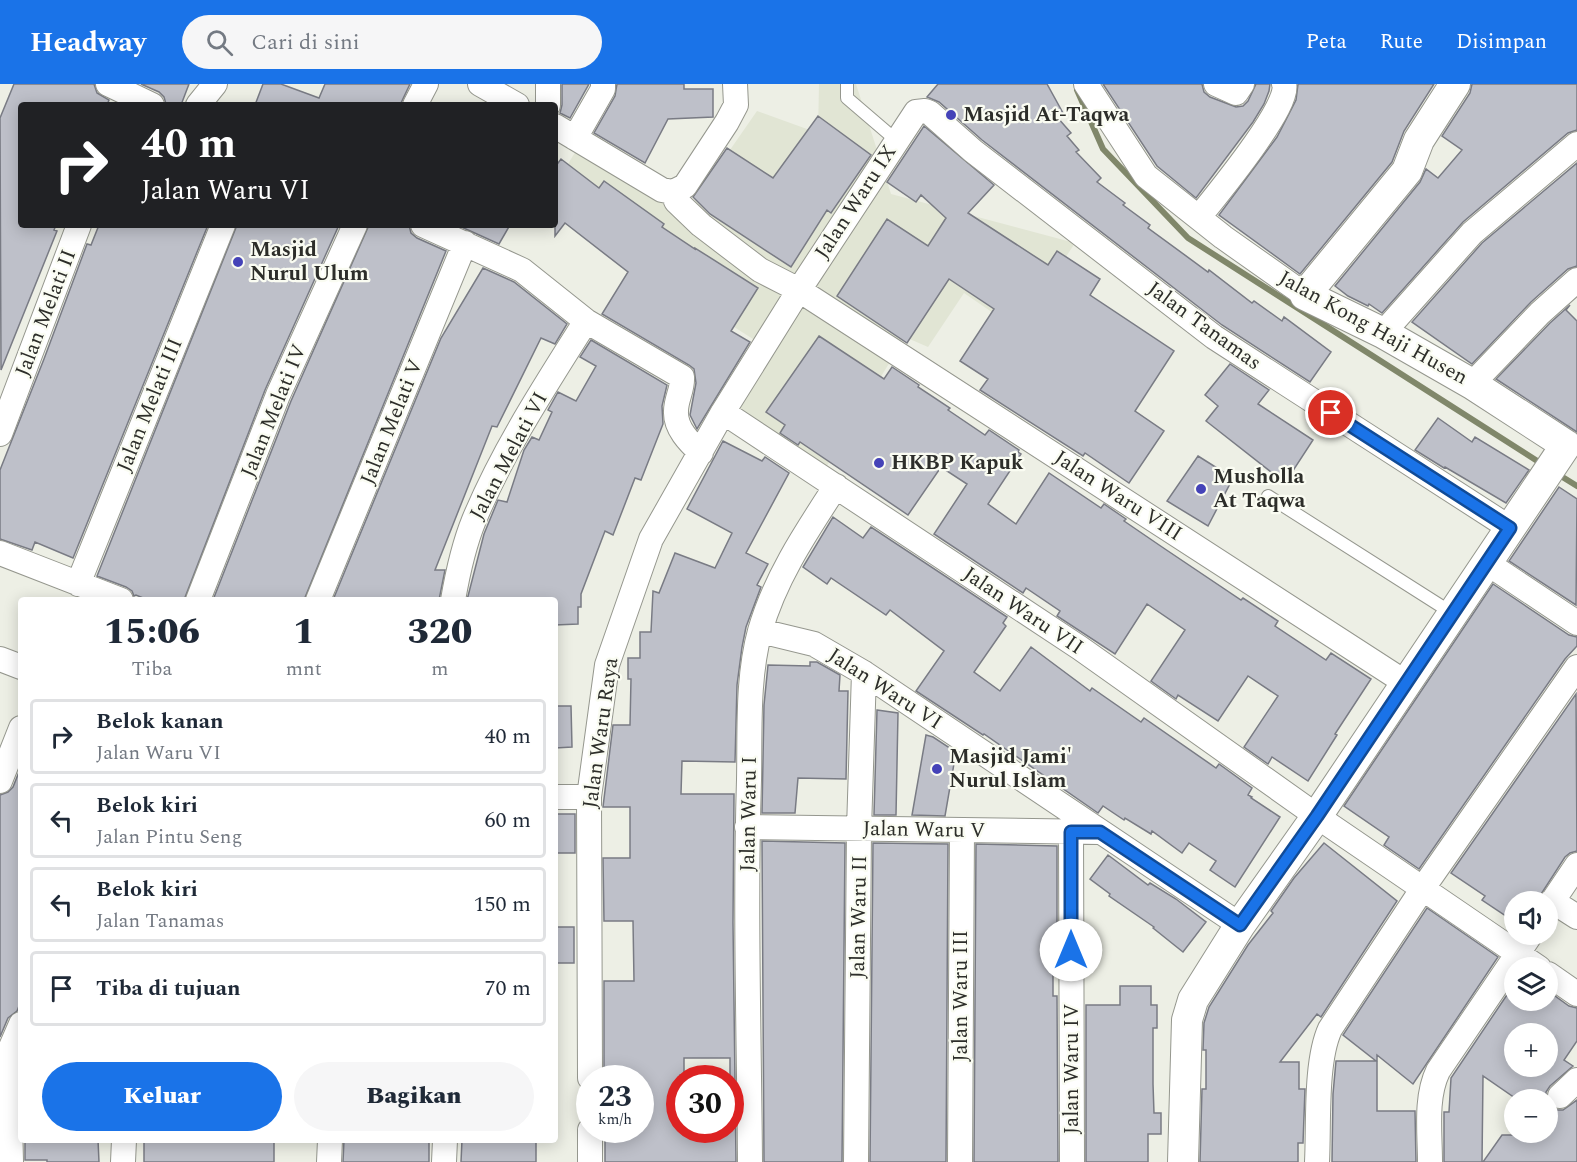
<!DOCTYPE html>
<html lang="id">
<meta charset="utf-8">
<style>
body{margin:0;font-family:Spectral,serif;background:#f6f6f7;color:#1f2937;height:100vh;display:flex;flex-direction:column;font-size:22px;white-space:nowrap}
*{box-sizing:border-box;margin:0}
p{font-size:20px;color:#747a83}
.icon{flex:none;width:33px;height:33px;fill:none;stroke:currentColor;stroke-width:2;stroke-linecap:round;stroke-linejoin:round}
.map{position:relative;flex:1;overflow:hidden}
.side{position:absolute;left:18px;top:513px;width:540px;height:546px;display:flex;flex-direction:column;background:#fff;border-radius:6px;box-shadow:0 3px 15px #0003}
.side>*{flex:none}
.guide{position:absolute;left:18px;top:18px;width:540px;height:126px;border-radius:6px;box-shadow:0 3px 15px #0003;background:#202124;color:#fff;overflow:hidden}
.controls{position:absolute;left:1504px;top:807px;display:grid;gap:12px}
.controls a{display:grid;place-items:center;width:54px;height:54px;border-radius:50%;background:#fff;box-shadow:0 3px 15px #0003;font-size:30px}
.speed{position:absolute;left:576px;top:981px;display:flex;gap:12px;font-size:30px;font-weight:700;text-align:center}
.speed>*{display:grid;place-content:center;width:78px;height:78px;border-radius:50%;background:#fff;box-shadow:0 3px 15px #0003;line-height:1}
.speed small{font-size:15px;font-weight:400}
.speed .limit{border:9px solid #d22;background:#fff;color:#111}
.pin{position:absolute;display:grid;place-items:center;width:51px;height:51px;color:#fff;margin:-26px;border:3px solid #fff;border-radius:50%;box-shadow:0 2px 6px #0007}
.me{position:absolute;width:66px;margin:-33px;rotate:0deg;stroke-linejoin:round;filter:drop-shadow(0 0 4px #0008)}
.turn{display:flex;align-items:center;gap:21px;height:126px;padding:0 24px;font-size:27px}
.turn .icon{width:78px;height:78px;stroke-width:2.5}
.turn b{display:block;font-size:42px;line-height:51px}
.eta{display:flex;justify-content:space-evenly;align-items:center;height:102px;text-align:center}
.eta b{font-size:36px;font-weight:800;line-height:42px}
.action{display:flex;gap:12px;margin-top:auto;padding:12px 24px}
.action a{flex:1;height:69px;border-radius:36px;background:#1a73e8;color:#fff;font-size:24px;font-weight:800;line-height:69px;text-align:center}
.action a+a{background:#f6f6f7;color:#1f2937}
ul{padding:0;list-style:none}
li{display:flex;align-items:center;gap:18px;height:75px;margin:0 12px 9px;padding:0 12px;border:3px solid #e0e1e3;border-radius:6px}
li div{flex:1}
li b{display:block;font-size:22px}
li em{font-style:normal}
header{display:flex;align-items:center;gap:36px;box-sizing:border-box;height:84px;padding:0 30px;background:#1a73e8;color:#fff}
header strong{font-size:28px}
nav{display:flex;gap:33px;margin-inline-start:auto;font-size:21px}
.search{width:420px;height:54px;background:#f6f6f7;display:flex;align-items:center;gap:15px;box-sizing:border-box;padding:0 21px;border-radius:33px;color:#747a83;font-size:22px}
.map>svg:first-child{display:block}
.built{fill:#e1e5d4}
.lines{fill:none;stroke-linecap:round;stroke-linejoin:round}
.stream{stroke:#80876a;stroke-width:6}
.building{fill:#bec0c9;stroke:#797b84;stroke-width:1.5;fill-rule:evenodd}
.service-casing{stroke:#95978e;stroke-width:14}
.minor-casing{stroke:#95978e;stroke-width:26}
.tertiary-casing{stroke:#95978e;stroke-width:32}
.service{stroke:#fff;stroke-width:12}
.minor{stroke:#fff;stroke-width:24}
.tertiary{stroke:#fff;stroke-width:30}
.route-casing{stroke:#114b97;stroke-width:15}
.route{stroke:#1a73e8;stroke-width:10}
.poi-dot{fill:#4543b8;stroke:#fafcf2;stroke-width:2}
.labels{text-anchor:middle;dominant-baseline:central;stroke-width:4.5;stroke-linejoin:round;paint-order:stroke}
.poi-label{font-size:21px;font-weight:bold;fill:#2d2e2a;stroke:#fafcf2;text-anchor:start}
.street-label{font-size:21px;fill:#2d2e2a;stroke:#fafcf2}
</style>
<header>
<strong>Headway</strong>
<div class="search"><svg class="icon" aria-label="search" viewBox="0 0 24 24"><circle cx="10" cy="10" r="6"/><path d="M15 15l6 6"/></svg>Cari di sini</div>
<nav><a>Peta</a><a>Rute</a><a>Disimpan</a></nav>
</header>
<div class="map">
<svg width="1577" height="1078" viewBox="0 0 1577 1078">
<rect width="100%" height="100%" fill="#edefe5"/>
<!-- built -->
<path class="built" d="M819 0H856L891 110 1075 159 1018 246 964 209 928 263 905 253 825 385 733 327 775 269 555 129V102L577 65 689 125 757 27 818 49Z"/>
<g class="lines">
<!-- stream -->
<path class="stream" d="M1077 6 1103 65 1188 154 1542 380
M1556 389 1577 402"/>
</g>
<!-- building -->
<path class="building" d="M14 0H94L97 9 109 16 107 21H21V141H56L54 146 57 147 1 286 0 34Z
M141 0H189L181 21 166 20 164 13 159 8Z
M263 0H281L319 14 325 0H410L400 21H255Z
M562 0H589L570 34 560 29 562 21Z
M617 0H684V5H713V33L668 35 645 79 594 49 615 12Z
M938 0H1047L1063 29 1057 33 1071 49 1067 52 1079 66 1076 68 1101 94 1097 98 1125 119 1123 121 1150 141 1148 144 1208 188 1209 186 1252 219 1254 217 1282 237 1284 233 1331 268 1310 298 1222 241 982 56 939 18 927 13Z
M1103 0H1202L1204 8 1210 13 1236 23 1243 22 1248 17 1256 0H1270L1269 7 1264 20 1253 38 1196 114 1157 82Z
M1298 0H1434L1404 47 1392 78 1300 190 1219 131 1277 53 1296 16Z
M1472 0H1577V46L1568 49 1463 138 1382 229 1369 220 1368 222 1348 212 1335 202 1420 98 1426 85 1438 94 1462 66 1442 52 1470 9Z
M818 32 871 71 831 129 827 126 791 183 710 130 693 113 727 64 773 94Z
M924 42 994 101 968 129 1048 181 1057 167 1100 195 1090 211 1174 267 1135 327 1164 347 1129 399 1085 369 1083 372 980 306 988 295 960 277 994 225 949 195 907 259 837 212 887 135 928 162 946 134 921 111 916 118 887 98Z
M561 75 599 104 604 97 664 140 662 143 695 165V164L758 204 731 247 750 258 697 345 690 331 696 299 694 285 689 281 602 230 628 188 565 139 555 152V83Z
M1577 79V182L1568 185 1531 218 1472 280 1412 238 1482 159Z
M99 141H208L73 474 35 458 32 466 0 455V386L44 275 87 160 91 161Z
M237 141H339L265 306 184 516H148L136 511 134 512 132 507 126 503 97 492Z
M369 141H409L411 149 417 154 446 167 304 516H213L291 317Z
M457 141H510L499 160Z
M483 184 514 198 567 240 555 260 541 254 497 343 492 342 435 486H445L439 516H333L441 254Z
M1570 221 1566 226 1577 237V348L1496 295 1550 239Z
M819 252 884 295 892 283 919 301 918 303 950 324 948 326 985 351 989 346 1019 366 1018 368 1021 370 988 420 1016 440 1049 389 1101 424 1104 420 1126 435 1124 437 1165 465 1241 516 1243 514 1278 537 1275 542 1326 576 1331 569 1371 595 1335 650 1337 651 1308 697 1272 673 1268 680 1244 663 1278 612 1248 592 1218 637 1178 611 1176 615 1151 597 1185 546 1147 520 1115 570 1057 532 1060 527 1026 504 1023 509 934 450 967 400 941 383 908 431 800 358 798 361 780 349 785 341 766 328Z
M591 256 667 301 662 322 663 340 641 396 635 394 613 451 605 447 581 510V523H578V540L555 541V516H467L484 450 498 416 507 418 524 366 532 353 539 356 552 328 548 326 558 308 576 317 596 282 580 273Z
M1230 280 1269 306 1258 320 1313 356 1285 399 1206 337 1218 322 1205 311Z
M1438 334 1472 358 1475 353 1529 386 1506 419 1445 383 1444 384 1415 366Z
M723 357 762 377 765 373 789 389 746 469 768 480 757 501 761 503 746 543 742 563 737 601 735 678 682 677 681 710H734L733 839 736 1078H605V1046H640V994H604V897H634L633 837H604L603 774H630V723H603L613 641H630L631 595H628V574H640V548H651L653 507 659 509 675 469 715 484 732 449 687 425ZM684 974H730V1046H680V991H684Z
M1198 372 1233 394 1208 442 1167 417Z
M1559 403 1577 415 1576 521 1509 477Z
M833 433 863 454 871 443 1007 533 1003 539 1006 542 974 588 1000 607 1031 563 1090 607 1092 604 1141 638 1144 634 1216 684 1219 680 1252 704 1248 711 1252 713 1251 714 1280 733 1235 803 1210 786 1216 777 1189 759 1182 769 1152 747 1151 750 1125 734 1124 736 1103 722 1098 729 984 650 983 651 916 607 944 567 890 526 886 531 831 494 827 500 803 483Z
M1493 500 1569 551 1577 553V562L1565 575 1419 785 1384 761 1389 753 1344 722Z
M810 578H817L840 591 839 607H848L846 695 798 694 795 729H762L764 621 768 581 810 582Z
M1576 610 1577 767 1570 769 1565 773 1536 818H1515V838L1482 816 1485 812 1451 789Z
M555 622H571L572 663 555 664Z
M877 626 898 629 896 731H874Z
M926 651 933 653 956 668 945 732 912 731Z
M21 683V917L17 927 8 934 0 953V711L8 708 13 703Z
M555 730H575V769H555Z
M762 757 845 759 842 1078H764Z
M873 759 948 760 946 1078H870Z
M1324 759 1397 817 1321 933 1317 930 1280 978H1299V1005H1305L1303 1059H1298V1078H1200L1202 1005H1206V966H1203L1204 939 1209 923 1248 861 1273 829 1271 827 1294 794Z
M976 760 1057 762V842H1055V875H1053V912H1057L1058 1078H974Z
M1108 771 1148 801 1150 799 1176 815 1206 838 1183 868 1153 844 1154 843 1109 812 1110 810 1090 795Z
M1427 824 1498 873 1413 1000 1377 971V1027H1415L1416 1078H1332L1333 1010 1336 977H1376L1343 951Z
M555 843H574V879H555Z
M1515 899V916H1548V907L1569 922 1577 924V957L1564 976 1573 982 1550 1002 1546 1008V1016H1518L1483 992 1482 1078H1444V1028H1449L1451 994ZM1515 950H1548V982H1515Z
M1120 902H1151V921H1157V944H1153V1000L1154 1029H1161V1050H1148V1078H1086V921H1120Z
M1577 1016V1078H1483L1502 1051H1514V1049H1550V1022L1556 1026H1563Z
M25 1056H98L99 1078H47V1076H25Z
M144 1056 274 1057V1078H144Z
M344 1056H429V1078H343Z
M462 1056H536V1078H461Z"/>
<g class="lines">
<!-- service casing -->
<g class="service-casing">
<path id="service" d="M847 0V14L896 56
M1268 412 1452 529"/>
</g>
<!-- minor casing -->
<g class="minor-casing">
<path id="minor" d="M108 0 152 21
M480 0 517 21
M1086 0 1146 92 1223 153 1305 211
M1216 0 1236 9 1242 0
M198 21 215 0
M415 21 426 0
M548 21V0
M555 42 662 106 673 108 685 102 727 38 736 21 735 0
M575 54 603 5V0
M673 108 676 117 701 141 760 186 799 206 1406 599
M1199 133C1215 113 1292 20 1284 0
M423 141 522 186 586 237 682 293C683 305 676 315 676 327 675 344 689 358 701 369
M1383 249 1472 149 1577 60
M1472 300 1540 229 1577 196
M723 328 1080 564 1331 742 1539 884
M0 350 79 141
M0 469 121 516
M1487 479 1577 539
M78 500 223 141
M198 516 278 311 355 141
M318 516 465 159
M453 516C457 493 465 458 474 436 503 366 545 302 586 237
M760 547 814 560 864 589 1240 841
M0 575 21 583
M0 697 21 644
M555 713H589
M747 743 1100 748
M1071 748 1072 1078
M1552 817 1577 833
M1548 824 1577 781
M1548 890 1577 910
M590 994 589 713 607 581 651 455 723 328 799 206 916 28 925 27 930 29 973 67 1214 253 1510 444
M1560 1012 1577 996
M590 1046V1078
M11 1078 9 994 11 963 21 940
M123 1078 124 1056
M329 1078 330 1056
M444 1078 445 1056
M750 1078C749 951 745 823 749 696 750 647 747 594 760 547 775 494 806 448 836 402
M856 1078 859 745 864 589
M960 1078 962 746
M1317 1078C1319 1040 1315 978 1330 945L1423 804 1577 583
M1430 1078C1430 1049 1425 1014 1438 987L1531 850"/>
</g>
<!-- tertiary casing -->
<g class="tertiary-casing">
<path id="tertiary" d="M1183 1078 1187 936 1193 916 1240 841 1317 732 1566 361 1472 300 1383 249 1305 211 1407 87 1419 56 1455 0"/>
</g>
<!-- service -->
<use href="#service" class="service"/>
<!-- minor -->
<use href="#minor" class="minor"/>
<!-- tertiary -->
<use href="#tertiary" class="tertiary"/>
</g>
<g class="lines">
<!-- route casing -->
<g class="route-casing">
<path id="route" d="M1071 866V748H1100L1240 841 1317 732 1510 444 1331 329"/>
</g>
<!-- route -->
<use href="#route" class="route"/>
</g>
<!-- markers -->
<g class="poi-dot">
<circle cx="951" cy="31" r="6"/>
<circle cx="238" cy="178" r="6"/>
<circle cx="879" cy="379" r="6"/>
<circle cx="1201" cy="405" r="6"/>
<circle cx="937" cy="685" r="6"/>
</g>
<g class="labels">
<!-- poi labels -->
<g class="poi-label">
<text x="963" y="31">Masjid At-Taqwa</text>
<text x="250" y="166">Masjid<tspan x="250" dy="24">Nurul Ulum</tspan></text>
<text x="891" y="379">HKBP Kapuk</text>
<text x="1213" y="393">Musholla<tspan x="1213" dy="24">At Taqwa</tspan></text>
<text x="949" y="673">Masjid Jami'<tspan x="949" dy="24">Nurul Islam</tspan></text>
</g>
<!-- street labels -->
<g class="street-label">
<text transform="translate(856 118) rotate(-57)">Jalan Waru IX</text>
<text transform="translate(46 229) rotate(-69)">Jalan Melati II</text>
<text transform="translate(1204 242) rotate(36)">Jalan Tanamas</text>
<text transform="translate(1373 244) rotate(29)">Jalan Kong Haji Husen</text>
<text transform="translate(150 321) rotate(-68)">Jalan Melati III</text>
<text transform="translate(274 327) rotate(-68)">Jalan Melati IV</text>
<text transform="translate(392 338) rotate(-68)">Jalan Melati V</text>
<text transform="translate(509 372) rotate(-62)">Jalan Melati VI</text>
<text transform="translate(1118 412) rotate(33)">Jalan Waru VIII</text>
<text transform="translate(1023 527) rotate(34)">Jalan Waru VII</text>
<text transform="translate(885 605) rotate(33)">Jalan Waru VI</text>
<text transform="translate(601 649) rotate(-82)">Jalan Waru Raya</text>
<text transform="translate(749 730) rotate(-89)">Jalan Waru I</text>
<text transform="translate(924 746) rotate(1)">Jalan Waru V</text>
<text transform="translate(859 833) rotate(-89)">Jalan Waru II</text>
<text transform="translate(961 912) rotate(-90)">Jalan Waru III</text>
<text transform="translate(1072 985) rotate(-90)">Jalan Waru IV</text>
</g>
</g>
</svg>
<div class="controls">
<a><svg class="icon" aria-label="sound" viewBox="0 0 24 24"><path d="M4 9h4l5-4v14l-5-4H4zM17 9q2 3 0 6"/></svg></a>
<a><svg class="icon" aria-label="layers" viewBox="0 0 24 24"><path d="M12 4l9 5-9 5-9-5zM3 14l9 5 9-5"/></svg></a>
<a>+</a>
<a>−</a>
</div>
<div class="speed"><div>23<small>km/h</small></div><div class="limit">30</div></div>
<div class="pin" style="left:1331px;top:329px;background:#d93025"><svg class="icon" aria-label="arrive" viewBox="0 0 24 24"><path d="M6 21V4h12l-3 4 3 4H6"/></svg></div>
<svg class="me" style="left:1071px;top:866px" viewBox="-20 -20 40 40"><circle r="19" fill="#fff"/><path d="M0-13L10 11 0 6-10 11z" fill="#1a73e8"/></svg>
<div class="guide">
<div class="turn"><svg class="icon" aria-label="right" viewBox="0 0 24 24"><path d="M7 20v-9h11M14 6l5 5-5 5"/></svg><div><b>40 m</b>Jalan Waru VI</div></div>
</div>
<section class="side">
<div class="eta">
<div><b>15:06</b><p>Tiba</p></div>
<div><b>1</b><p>mnt</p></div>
<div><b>320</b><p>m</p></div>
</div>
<ul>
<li><svg class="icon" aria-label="right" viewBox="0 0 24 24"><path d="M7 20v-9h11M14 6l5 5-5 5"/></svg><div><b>Belok kanan</b><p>Jalan Waru VI</p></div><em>40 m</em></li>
<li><svg class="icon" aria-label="left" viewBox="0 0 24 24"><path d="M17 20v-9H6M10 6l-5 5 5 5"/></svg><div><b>Belok kiri</b><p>Jalan Pintu Seng</p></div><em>60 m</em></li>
<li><svg class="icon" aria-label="left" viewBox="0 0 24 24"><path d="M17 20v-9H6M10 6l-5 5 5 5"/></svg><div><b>Belok kiri</b><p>Jalan Tanamas</p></div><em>150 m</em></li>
<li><svg class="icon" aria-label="arrive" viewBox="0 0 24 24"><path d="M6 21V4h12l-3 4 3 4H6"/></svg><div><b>Tiba di tujuan</b></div><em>70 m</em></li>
</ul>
<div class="action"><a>Keluar</a><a>Bagikan</a></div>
</section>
</div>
